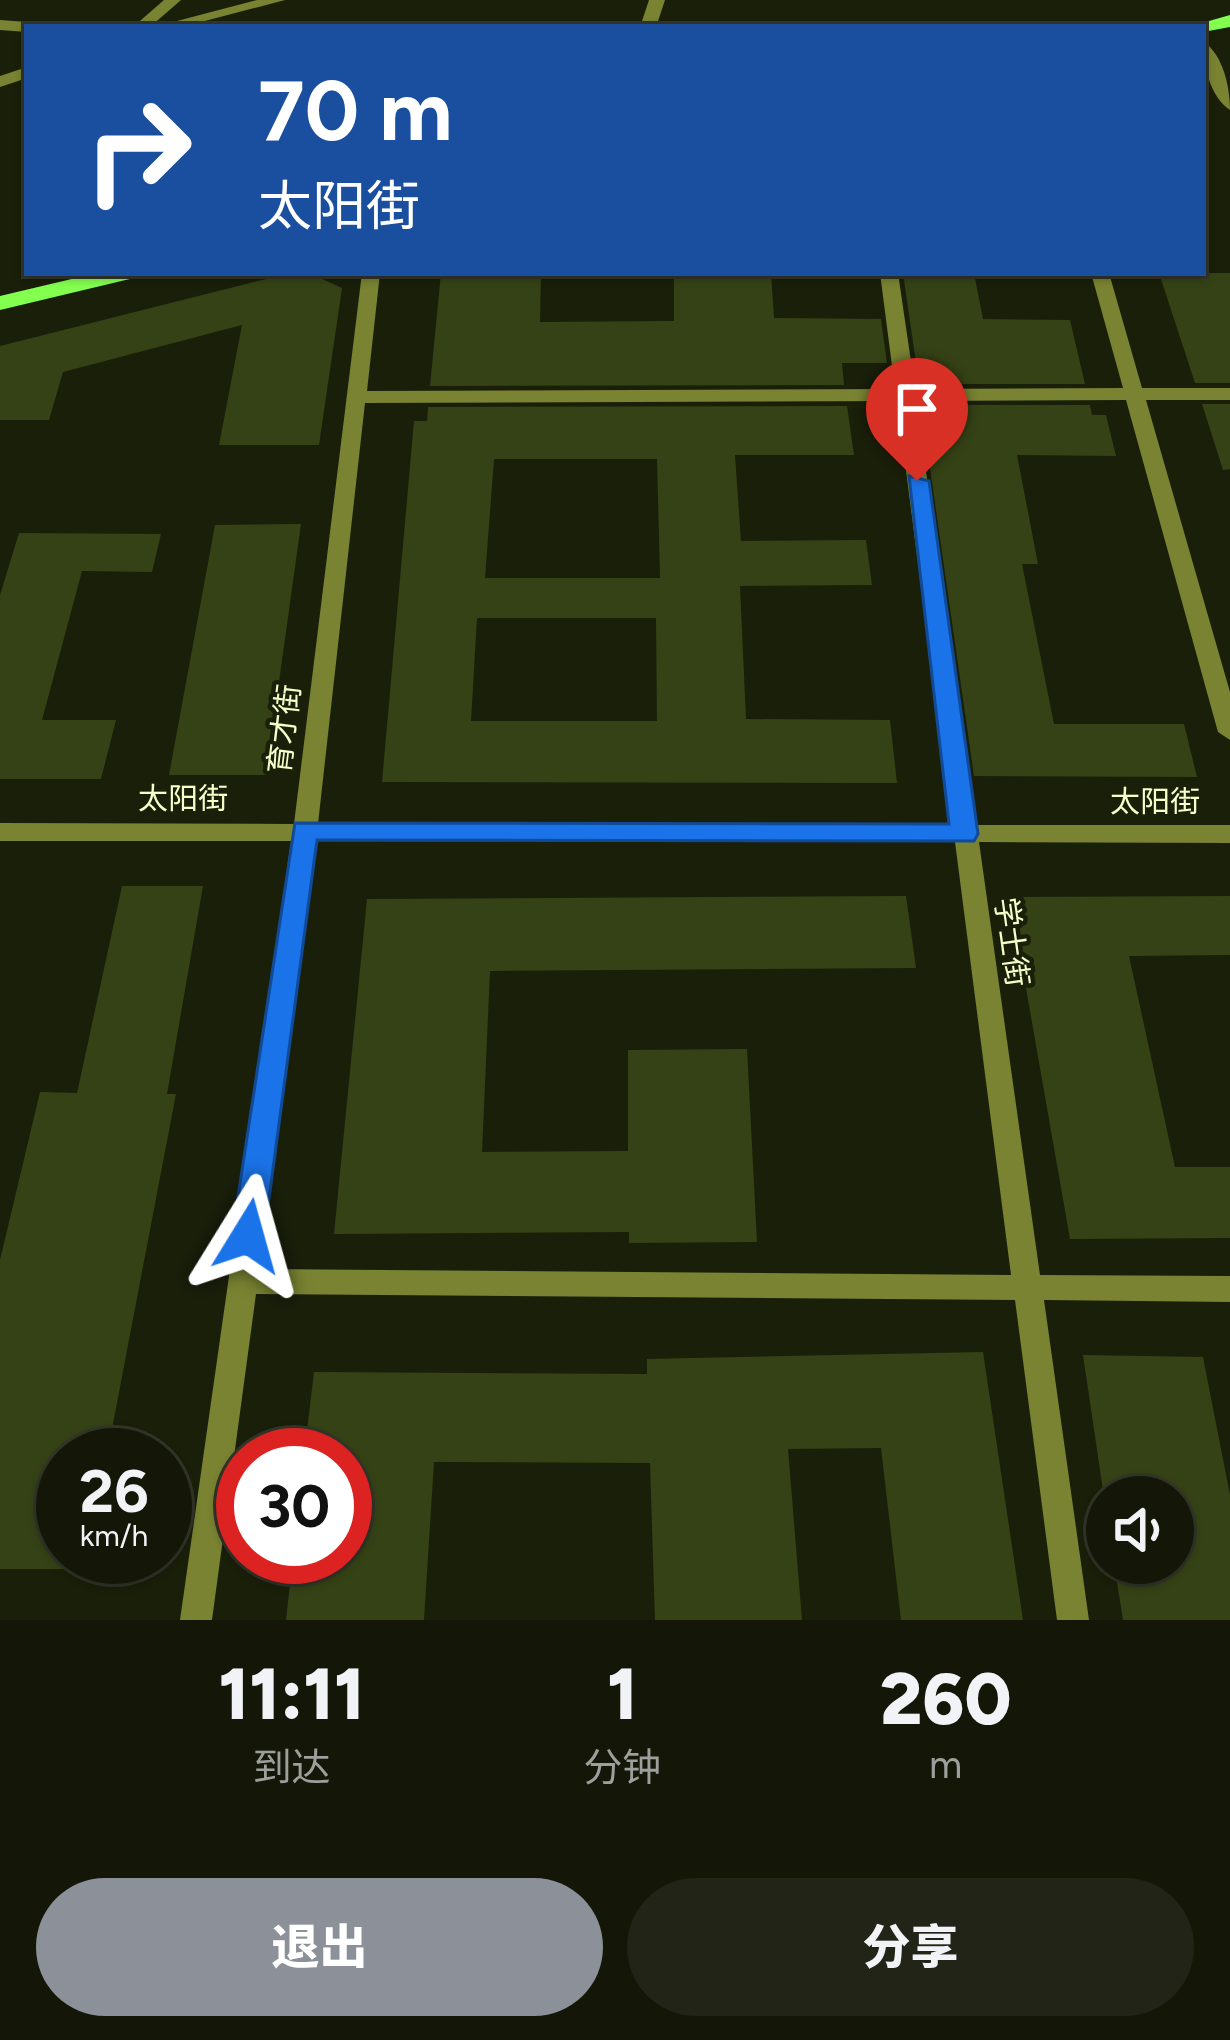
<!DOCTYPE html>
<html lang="zh">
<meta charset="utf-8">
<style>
body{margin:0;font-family:Figtree,"Noto Sans SC",sans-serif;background:#212416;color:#f1f3f6;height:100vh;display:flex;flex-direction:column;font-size:45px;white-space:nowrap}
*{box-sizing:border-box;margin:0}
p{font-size:39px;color:#9d9f9c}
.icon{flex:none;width:66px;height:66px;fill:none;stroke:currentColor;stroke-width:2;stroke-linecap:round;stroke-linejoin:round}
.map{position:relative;height:1620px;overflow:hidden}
.sheet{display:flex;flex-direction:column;background:#141708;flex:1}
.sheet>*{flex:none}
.hud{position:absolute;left:24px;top:24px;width:1182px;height:252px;border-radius:0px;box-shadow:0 3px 9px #0004,0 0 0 3px #333629;background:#1a4fa0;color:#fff;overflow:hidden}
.tools{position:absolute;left:1086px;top:1476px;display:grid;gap:24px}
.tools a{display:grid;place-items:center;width:108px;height:108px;border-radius:50%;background:#141708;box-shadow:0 3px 9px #0004,0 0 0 3px #333629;font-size:60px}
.speed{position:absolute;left:36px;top:1428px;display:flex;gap:24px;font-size:60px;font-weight:700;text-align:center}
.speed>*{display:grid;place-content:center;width:156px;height:156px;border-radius:50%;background:#141708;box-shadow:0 3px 9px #0004,0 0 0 3px #333629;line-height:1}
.speed small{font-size:30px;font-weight:400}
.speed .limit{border:18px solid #d22;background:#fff;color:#111}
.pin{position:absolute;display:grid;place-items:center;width:102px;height:102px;color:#fff;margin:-123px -51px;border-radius:50% 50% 50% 0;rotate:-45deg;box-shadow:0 0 12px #0007}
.pin .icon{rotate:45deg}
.me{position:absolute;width:132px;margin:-66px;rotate:8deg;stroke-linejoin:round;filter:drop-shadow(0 0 9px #0008)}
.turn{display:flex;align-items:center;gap:42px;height:252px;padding:0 36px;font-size:54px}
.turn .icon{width:156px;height:156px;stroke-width:2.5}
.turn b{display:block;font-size:84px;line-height:102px}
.eta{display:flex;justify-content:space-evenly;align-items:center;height:204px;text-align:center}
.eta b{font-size:72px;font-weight:800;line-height:84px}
.cta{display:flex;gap:24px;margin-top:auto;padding:24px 36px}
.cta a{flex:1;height:138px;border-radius:72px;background:#8c9099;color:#fff;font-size:48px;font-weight:800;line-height:138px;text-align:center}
.cta a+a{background:#212416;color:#f1f3f6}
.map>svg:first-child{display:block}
.building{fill:#354215;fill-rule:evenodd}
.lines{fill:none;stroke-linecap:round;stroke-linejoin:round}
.service{fill:#798331;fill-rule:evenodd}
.minor{fill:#798331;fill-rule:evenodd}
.tertiary{fill:#798331;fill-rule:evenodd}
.primary{fill:#83ff50;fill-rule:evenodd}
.route{fill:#1a73e8;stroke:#114b97;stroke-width:3}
.labels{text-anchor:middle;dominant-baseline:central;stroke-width:9;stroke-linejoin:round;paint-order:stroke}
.street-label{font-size:30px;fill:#f4ffc9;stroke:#1a1f0a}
</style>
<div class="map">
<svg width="1230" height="1620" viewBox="0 0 1230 1620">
<rect width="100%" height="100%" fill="#1a1f0a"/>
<!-- building -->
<path class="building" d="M290 273H309L342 288 319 445H219L242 325 63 372 49 420H0V346Z
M441 273H541L540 322 674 321V273H771L774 318 881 319 887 363H842L844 385 430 386Z
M903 273H974L983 319 1070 320 1085 384H919Z
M1159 273H1230V383H1195Z
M1202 404H1230V469L1223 470Z
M921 405H1090L1092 415H1106L1116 456 1017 455 1038 564H1022L1054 724H1184L1197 777 974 776Z
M847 406 854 455H735L741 541 866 540 872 585 740 586 746 719 890 720 897 783 382 782 414 421H427L428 407ZM494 459H657L660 578H485ZM477 618H656L657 721H471Z
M301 524 266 775H169L215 525Z
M19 533 161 534 152 572 82 571 42 720H116L101 779H0V595Z
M122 886H203L167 1094H176L107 1455H63V1569H0V1260L40 1092 77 1093Z
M906 896 916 968 490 971 482 1152 628 1151V1050L747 1049 757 1242 629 1243V1232L334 1234 367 899Z
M1230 896V955L1129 956 1175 1167H1230V1238L1070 1239 1010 897Z
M983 1352 1023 1620H901L881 1448 788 1449 802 1620H655L650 1463 434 1462 424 1620H286L293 1557H345V1455H304L314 1372 647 1374V1359Z
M1083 1355 1203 1357 1230 1495V1620H1123L1114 1563H1173V1497H1104Z"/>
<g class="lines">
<!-- service -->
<path class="service" d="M649 0H665L656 27H640Z"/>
<!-- minor -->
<path class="minor" d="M164 0H181L150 27H133Z
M0 20 27 22 35 27H27V32L0 30Z
M1203 41C1223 55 1230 86 1230 110 1210 97 1203 65 1203 41Z
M362 273H380L367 391 895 389 880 273H898L915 389 1123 388 1091 273H1109L1142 388H1230V400H1146L1230 692V740L1218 732 1126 400 916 401 976 825H1230V843L979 842 1040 1275 1230 1276V1302L1044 1300 1089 1620H1057L1015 1300 256 1294 212 1620H180L291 841H0V823L294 824ZM897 401 952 825 318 824 365 403ZM316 841 955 842 1011 1275 259 1269Z"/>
<!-- tertiary -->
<path class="tertiary" d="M257 0H285L182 27H154Z
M27 67V78L0 87V76Z"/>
<!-- primary -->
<path class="primary" d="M1230 15V27L1203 32V27H1188Z
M97 273H137L134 278 0 310V296Z"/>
</g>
<!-- route -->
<path class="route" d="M909 476 929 481 978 834 974 841 317 840 264 1236 260 1246H237L232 1236 295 823 949 824Z"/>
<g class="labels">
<!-- street labels -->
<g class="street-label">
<text transform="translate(284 729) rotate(-83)">育才街</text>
<text x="183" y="798">太阳街</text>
<text x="1155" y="801">太阳街</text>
<text transform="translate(1012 942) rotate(82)">学士街</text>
</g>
</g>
</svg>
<div class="tools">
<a><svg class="icon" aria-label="sound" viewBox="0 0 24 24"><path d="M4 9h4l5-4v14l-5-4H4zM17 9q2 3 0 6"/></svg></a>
</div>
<div class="speed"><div>26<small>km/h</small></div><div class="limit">30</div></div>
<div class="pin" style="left:917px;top:481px;background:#d93025"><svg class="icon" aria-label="arrive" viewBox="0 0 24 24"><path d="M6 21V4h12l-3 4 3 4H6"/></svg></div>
<svg class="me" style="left:248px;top:1236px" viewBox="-20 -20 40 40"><path d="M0-17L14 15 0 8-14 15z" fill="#1a73e8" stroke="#fff" stroke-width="4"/></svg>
<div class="hud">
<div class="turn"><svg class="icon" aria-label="right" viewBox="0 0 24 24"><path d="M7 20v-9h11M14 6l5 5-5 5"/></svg><div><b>70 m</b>太阳街</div></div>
</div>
</div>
<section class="sheet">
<div class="eta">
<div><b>11:11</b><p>到达</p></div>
<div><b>1</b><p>分钟</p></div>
<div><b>260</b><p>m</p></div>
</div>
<div class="cta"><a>退出</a><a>分享</a></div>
</section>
